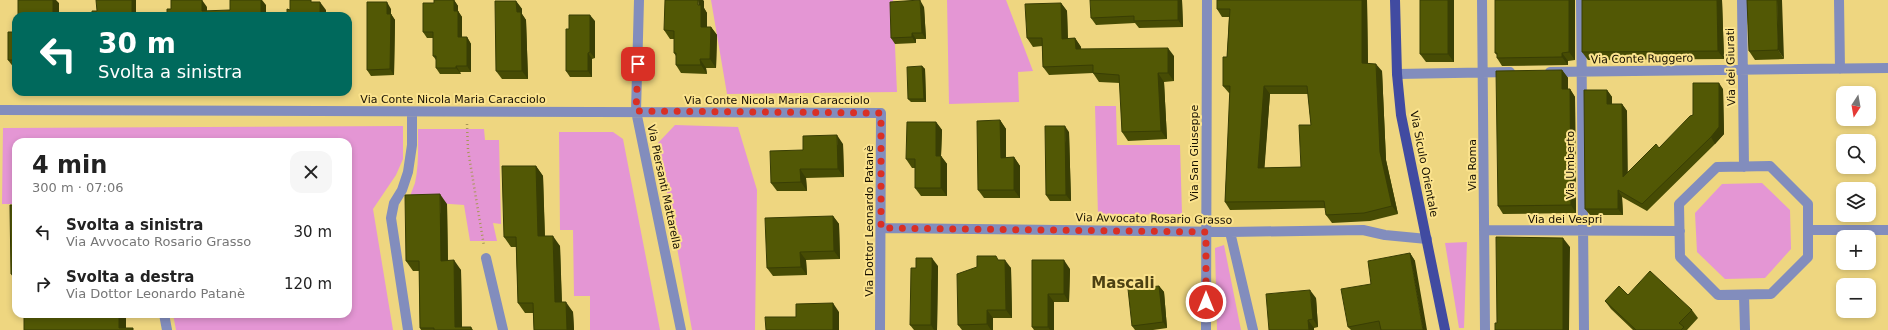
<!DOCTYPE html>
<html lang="it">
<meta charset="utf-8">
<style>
body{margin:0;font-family:"DejaVu Sans",sans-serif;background:#f6f6f6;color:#222;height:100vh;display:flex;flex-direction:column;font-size:15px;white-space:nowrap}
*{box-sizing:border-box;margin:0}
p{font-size:13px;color:#767676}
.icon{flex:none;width:22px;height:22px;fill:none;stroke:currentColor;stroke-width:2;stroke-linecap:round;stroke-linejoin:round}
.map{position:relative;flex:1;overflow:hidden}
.sheet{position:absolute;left:12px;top:138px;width:340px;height:180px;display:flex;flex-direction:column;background:#fff;border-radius:12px;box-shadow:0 2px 6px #0003}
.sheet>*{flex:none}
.top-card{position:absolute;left:12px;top:12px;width:340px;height:84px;border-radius:12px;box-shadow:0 2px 6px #0003;background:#00695c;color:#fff;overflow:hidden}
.needle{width:26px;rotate:191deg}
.tools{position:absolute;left:1836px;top:86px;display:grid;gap:8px}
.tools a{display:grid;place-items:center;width:40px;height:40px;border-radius:8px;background:#fff;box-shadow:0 2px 6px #0003;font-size:20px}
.pin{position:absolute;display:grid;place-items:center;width:34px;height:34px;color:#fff;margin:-17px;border-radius:8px;box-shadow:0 2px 6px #0006}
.me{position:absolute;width:44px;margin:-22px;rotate:0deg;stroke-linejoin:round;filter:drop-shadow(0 0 3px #0008)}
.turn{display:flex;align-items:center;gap:14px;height:84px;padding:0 20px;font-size:18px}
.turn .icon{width:52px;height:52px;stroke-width:2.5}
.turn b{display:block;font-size:28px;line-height:34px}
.round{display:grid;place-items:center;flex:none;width:42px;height:42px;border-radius:12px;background:#f6f6f6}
.summary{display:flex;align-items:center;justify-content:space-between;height:68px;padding:0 20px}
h1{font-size:24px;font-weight:600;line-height:30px}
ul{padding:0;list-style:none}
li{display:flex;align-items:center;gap:12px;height:52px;padding:0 20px}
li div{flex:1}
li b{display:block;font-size:15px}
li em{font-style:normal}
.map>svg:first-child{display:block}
.green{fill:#e496d4}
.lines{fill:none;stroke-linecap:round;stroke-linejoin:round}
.path{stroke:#a89657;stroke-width:2.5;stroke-dasharray:1 3;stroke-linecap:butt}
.minor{stroke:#828dbd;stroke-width:10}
.major{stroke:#414ba1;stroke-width:10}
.wall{fill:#474c04;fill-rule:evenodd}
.shaded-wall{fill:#393e04}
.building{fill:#525805;stroke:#393e04;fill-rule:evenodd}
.route{stroke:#d93025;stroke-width:7;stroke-dasharray:0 12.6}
.labels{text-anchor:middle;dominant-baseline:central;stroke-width:4;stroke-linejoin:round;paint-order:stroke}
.street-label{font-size:11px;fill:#171000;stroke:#fbe38d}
.district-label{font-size:15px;font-weight:bold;fill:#4d4113;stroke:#fbe38d}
</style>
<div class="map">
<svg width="1888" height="330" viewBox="0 0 1888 330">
<rect width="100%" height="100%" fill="#eed680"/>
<!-- green -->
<path class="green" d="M711 0H893L897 92 727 94Z
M947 0H1006L1033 71 1018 72 1019 102 949 104Z
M1095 106H1116L1117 145H1180L1182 214 1098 215Z
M675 125 738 127 757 190 755 330H692L658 143Z
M403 126V159L396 175 373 209 393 330H176L173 314H348V142H16V204H2L3 128Z
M418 129H484L485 140H499L501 224 493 223 497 241H470L464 205 409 201C410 194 413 189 415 183 419 165 418 146 418 129Z
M559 132H613L623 139 660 330H590V296H574L573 230H560Z
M1762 183 1790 210 1791 249 1765 278 1725 279 1697 252 1695 213 1722 184Z
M1467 242 1464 328H1459L1445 243Z
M1224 245 1241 330H1217L1215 248Z"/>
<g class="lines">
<!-- path -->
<path class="path" d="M467 124 468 150 484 246"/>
<!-- minor -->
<path class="minor" d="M639 0 636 111 681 330
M1482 0 1485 330
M1581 0 1584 330
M1742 0 1744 167
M1839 0 1840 69
M1550 72 1888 68
M1397 74 1510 72
M0 110 881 113 880 330
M1770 166 1808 204V257L1771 294 1718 295 1680 257 1679 204 1717 167Z
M881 228 1230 232 1363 230 1385 235 1427 239
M1484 230 1680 231
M1808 230H1888
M1230 232 1253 330
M486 258 503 330
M1744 295 1745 330
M164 314 167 330
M408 330 391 218 394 203 402 190 408 172 412 145V112
M1206 330 1207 0"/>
<!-- major -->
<path class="major" d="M1395 0 1397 74 1401 115 1445 330"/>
</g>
<!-- wall -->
<path class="wall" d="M454 0 458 6V11L462 17V37H467L471 44V72H460L461 74H440L436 68V60L433 56V38H427L423 32 434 3Z
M1182 0 1183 27 1139 28 1135 23 1096 25 1091 18Z
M1217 0H1367L1368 63 1382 71 1386 160 1398 214 1370 221 1332 223 1326 215V208L1230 210 1225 202 1230 93H1229L1223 86 1227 57 1229 17H1222L1217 9ZM1270 94H1308L1311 125 1301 167 1264 168Z
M1454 0V62H1426L1420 54Z
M1495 0H1575V60L1568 61V65L1502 66 1497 58V55L1495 53Z
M1722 0 1724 59 1588 60 1582 52Z
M1747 0 1784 59 1755 60 1749 51Z
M516 1 522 9V14L526 20 528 79H502L496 71Z
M704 1V8L707 13V27H711L717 35 716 68H706L707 74 681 73 676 65V56L674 53V39H670L664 30Z
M1061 3 1067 11 1068 39 1075 38 1081 47V49L1174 56V81L1164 82 1167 139 1128 141 1122 132 1120 83 1099 82 1093 73 1049 75 1043 67 1042 46 1033 47 1027 38Z
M924 7 926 39H916V43L895 44 891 38Z
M391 9V14L395 20 394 75 371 76 367 70Z
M595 21V58L592 59V77H570L566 71 569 29Z
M16 32V68H14L8 60Z
M922 66 925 69 926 102H911L908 99Z
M1562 70 1568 78V89H1570L1575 97 1576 213 1503 214 1498 206Z
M1723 89 1724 134 1715 144 1647 211 1622 197 1623 215H1590L1585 209 1607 90 1612 97V104H1622L1627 111V173L1659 148 1693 115Z
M1000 120 1006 129V158L1014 157 1020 166V198H984L978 190Z
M936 122 942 130 941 156 947 164V196H921L915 188V168H912L906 159Z
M1069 132 1071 201H1050L1046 195Z
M843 144 844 177 806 178 807 191H777L771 183 803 150Z
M536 166 543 176 545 236 560 246 562 302 573 312 574 330H534L533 313H525L518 303 516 247H511L504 237Z
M447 204 448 261 461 270 462 327H471L473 330H421L420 328 419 271H413L406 261Z
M16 205V282L11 274Z
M833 216 839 224 840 259 806 260 807 275 773 276 767 268Z
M1410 253 1415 261 1381 330H1351L1348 327 1371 284Z
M999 260 1011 268 1012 318H993V330H962L958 325Z
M1032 260 1070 269 1069 302H1054V330H1034L1032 327Z
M938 266 937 330H914L910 325Z
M1159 286 1164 292 1167 328 1153 330H1135L1132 326Z
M1628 295 1692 310 1698 318 1687 330H1633L1611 309 1605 301Z
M1316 298 1318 327 1314 328V330H1269Z"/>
<!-- shaded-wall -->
<path class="shaded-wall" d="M53 0H56L59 3V16H53Z
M132 0H136V16H132Z
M202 0 207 7V16L202 11Z
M261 0H262L266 5V16H261Z
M454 0 458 6V11L462 17V44L458 37 454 11Z
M698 0H703L704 1V8L707 13V35L701 27Z
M920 0 924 7 926 39 922 33Z
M1178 0H1182L1183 27 1178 20Z
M1362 0H1367L1368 71 1362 63Z
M1448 0H1454V62L1448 54Z
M1569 0H1575V60L1569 52Z
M1717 0H1722L1724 59 1718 51Z
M1777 0H1782L1784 59 1778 50Z
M516 1 522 9V14L526 20 528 79 522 71 517 12Z
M320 2 326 10V16H320Z
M387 2 391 9V14L395 20 394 75 390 69 387 14Z
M1061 3 1067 11 1068 47 1062 39Z
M590 15 595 21V58L590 52Z
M711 27 717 35 716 68 710 59Z
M912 33 916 39V43L912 37Z
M467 37 471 44V72L467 66Z
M1075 38 1081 47 1082 58 1076 49Z
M1168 48 1174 56V81L1168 73Z
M588 53 592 59V77L588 71Z
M1562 53 1568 61V65L1562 57Z
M700 59 706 68 707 74 701 65Z
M1376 64 1382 71 1386 160 1398 214 1392 206 1380 152Z
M456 66 460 72 461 74 456 68Z
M922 66 925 69 926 102 924 99Z
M1562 70 1568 78V97L1562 89Z
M1158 73 1164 82 1167 139 1161 131Z
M1719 83 1723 89 1724 134 1715 144 1711 137Z
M1264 86 1270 94 1264 175 1258 168Z
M1570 89 1575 97 1576 213 1571 205Z
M1607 90 1612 97V111L1607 104Z
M1622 104 1627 111 1628 184 1623 177Z
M1000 120 1006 129V166L1001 158Z
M936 122 942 130 941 156 947 164V196L941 188 936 156Z
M1065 126 1069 132 1071 201 1066 195Z
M837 135 843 144 844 177 838 169Z
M1014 157 1020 166V198L1014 190Z
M536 166 543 176 545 246 538 236Z
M800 169 806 178 807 191 801 182Z
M1618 190 1622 197 1623 215 1618 209Z
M440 194 447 204 448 271 441 261Z
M833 216 839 224 840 259 834 251Z
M553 236 560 246 562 312 555 302Z
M1563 238 1570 247 1569 330H1563Z
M800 252 806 260 807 275 801 267Z
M1410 253 1415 261 1427 330H1423Z
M932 258 938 266 937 330H934L931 325Z
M454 260 461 270 462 330 455 327Z
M1005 260 1011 268 1012 318 1006 310Z
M1064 260 1070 269 1069 302 1064 294Z
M1159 286 1164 292 1167 328 1163 322Z
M1310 290 1316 298 1318 327 1313 319Z
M1048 294 1054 302V330H1050L1048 327Z
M566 302 573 312 574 330H567Z
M833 303 839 312V330H833Z
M987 310 993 318V330H991L987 324Z
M119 314H126V330L119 328Z
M1308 320 1314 328V330H1309Z"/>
<!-- building -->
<path class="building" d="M18 0H53V16H18Z
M96 0H132V16H92V11H97Z
M171 0H202V11L230 10V0H261V16H167V9H171Z
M290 0H311V2H320V16H287V9L290 10Z
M434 0H454V11H458V37H467V66H456V68H436V56H433V32H423V3H434Z
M665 0H698V5H701V27H711L710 59H700L701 65H676V53H674V31L664 30Z
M920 0 922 33H912V37L891 38 890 2Z
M1090 0H1178V20L1134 21V16L1091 18Z
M1217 0H1362V63L1376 64 1380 152 1392 206 1364 213 1326 215 1324 201 1225 202 1230 86H1223V57H1227L1230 9H1217ZM1264 86H1307L1311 125H1299L1301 167 1258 168Z
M1420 0H1448V54H1420Z
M1495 0H1569V52L1562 53V57L1497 58V53H1495Z
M1582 0H1717L1718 51 1582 52Z
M1747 0H1777L1778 50 1749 51Z
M495 1H516L517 12H521L522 71H496Z
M367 2H387V14H391L390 69 367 70Z
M1061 3 1062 39 1075 38 1076 49 1168 48V73H1158L1161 131 1122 132 1119 75 1093 73V65L1043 67 1042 38H1027L1025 4Z
M569 15H590V52L588 53V71H566V29H569Z
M8 32H16V60H8Z
M922 66 924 99H908L907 67Z
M1562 70V89H1570L1571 205 1498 206 1496 71Z
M1693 83H1719V127L1711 137 1642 204 1618 190V209H1585L1584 90H1607V104H1622L1623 177 1656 144 1659 148 1690 116 1693 115Z
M1000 120 1001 158 1014 157V190H978L977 121Z
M907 122H936V156H941V188H915V159H906Z
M1045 126H1065L1066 195H1046Z
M837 135 838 169H800L801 182 771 183 770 151 803 150V136Z
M502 166H536L538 236H553L555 302H566L567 330H534L533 303H518L516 237H504Z
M440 194 441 261 454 260 455 327H471V330H434V328H420L419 261H406L405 195Z
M10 205H16V274H11Z
M833 216 834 251 800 252 801 267 767 268 765 218Z
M1496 237 1563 238V330H1495V323H1497Z
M1410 253 1423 330H1381L1379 321 1348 327 1341 289 1371 284 1368 261Z
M977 256H996L998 260H1005L1006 310H987V324L958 325 957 274 977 267Z
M916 258H932L931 325H910L911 268H916Z
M1032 260H1064V294H1048V327H1032Z
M1650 271 1692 310 1679 323 1684 327 1681 330H1636L1605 301 1619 286 1628 295Z
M1159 286 1163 322 1132 326 1128 289Z
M1310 290 1313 319 1308 320 1309 330H1269L1266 294Z
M833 303V330H766L765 317H796V304Z
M24 314H119V328H133V330H24Z"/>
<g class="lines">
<!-- route -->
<path class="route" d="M638 64 636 111 881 113V228L1206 232V302"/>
</g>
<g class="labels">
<!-- street labels -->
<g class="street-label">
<text transform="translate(1642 59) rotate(-1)">Via Conte Ruggero</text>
<text transform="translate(1731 67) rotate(-91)">Via dei Giurati</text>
<text x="453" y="99">Via Conte Nicola Maria Caracciolo</text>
<text x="777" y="100">Via Conte Nicola Maria Caracciolo</text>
<text transform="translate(1194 153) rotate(-90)">Via San Giuseppe</text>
<text transform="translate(1424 164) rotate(79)">Via Siculo Orientale</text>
<text transform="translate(1472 165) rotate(-90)">Via Roma</text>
<text transform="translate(1570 165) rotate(-90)">Via Umberto</text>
<text transform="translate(664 187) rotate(78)">Via Piersanti Mattarella</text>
<text transform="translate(1154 219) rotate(1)">Via Avvocato Rosario Grasso</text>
<text x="1565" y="219">Via dei Vespri</text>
<text transform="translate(869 221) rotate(-90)">Via Dottor Leonardo Patanè</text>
</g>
<!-- district labels -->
<g class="district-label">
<text x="1123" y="283">Mascali</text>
</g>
</g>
</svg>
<div class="tools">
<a><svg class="needle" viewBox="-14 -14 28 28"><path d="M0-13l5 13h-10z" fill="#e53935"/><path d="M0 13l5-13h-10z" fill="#767676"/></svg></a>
<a><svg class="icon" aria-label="search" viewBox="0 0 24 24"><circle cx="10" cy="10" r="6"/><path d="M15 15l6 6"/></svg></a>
<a><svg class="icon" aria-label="layers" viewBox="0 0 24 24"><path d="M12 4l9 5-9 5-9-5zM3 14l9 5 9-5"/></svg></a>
<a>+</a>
<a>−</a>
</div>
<div class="pin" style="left:638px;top:64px;background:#d93025"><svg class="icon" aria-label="arrive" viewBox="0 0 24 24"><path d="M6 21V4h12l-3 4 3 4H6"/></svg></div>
<svg class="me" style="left:1206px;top:302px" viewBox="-20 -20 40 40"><circle r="17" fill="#d93025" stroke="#fff" stroke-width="3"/><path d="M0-11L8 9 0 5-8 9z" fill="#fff"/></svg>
<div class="top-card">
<div class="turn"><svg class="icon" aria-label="left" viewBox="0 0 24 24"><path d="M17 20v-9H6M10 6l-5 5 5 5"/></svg><div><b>30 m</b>Svolta a sinistra</div></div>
</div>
<section class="sheet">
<div class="summary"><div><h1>4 min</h1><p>300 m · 07:06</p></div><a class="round"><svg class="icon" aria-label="close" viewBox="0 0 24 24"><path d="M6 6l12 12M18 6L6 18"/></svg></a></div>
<ul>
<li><svg class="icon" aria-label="left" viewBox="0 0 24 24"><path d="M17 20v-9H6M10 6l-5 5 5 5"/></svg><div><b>Svolta a sinistra</b><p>Via Avvocato Rosario Grasso</p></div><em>30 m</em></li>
<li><svg class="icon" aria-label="right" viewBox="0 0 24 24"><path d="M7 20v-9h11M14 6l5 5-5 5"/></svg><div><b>Svolta a destra</b><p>Via Dottor Leonardo Patanè</p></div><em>120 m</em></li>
</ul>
</section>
</div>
